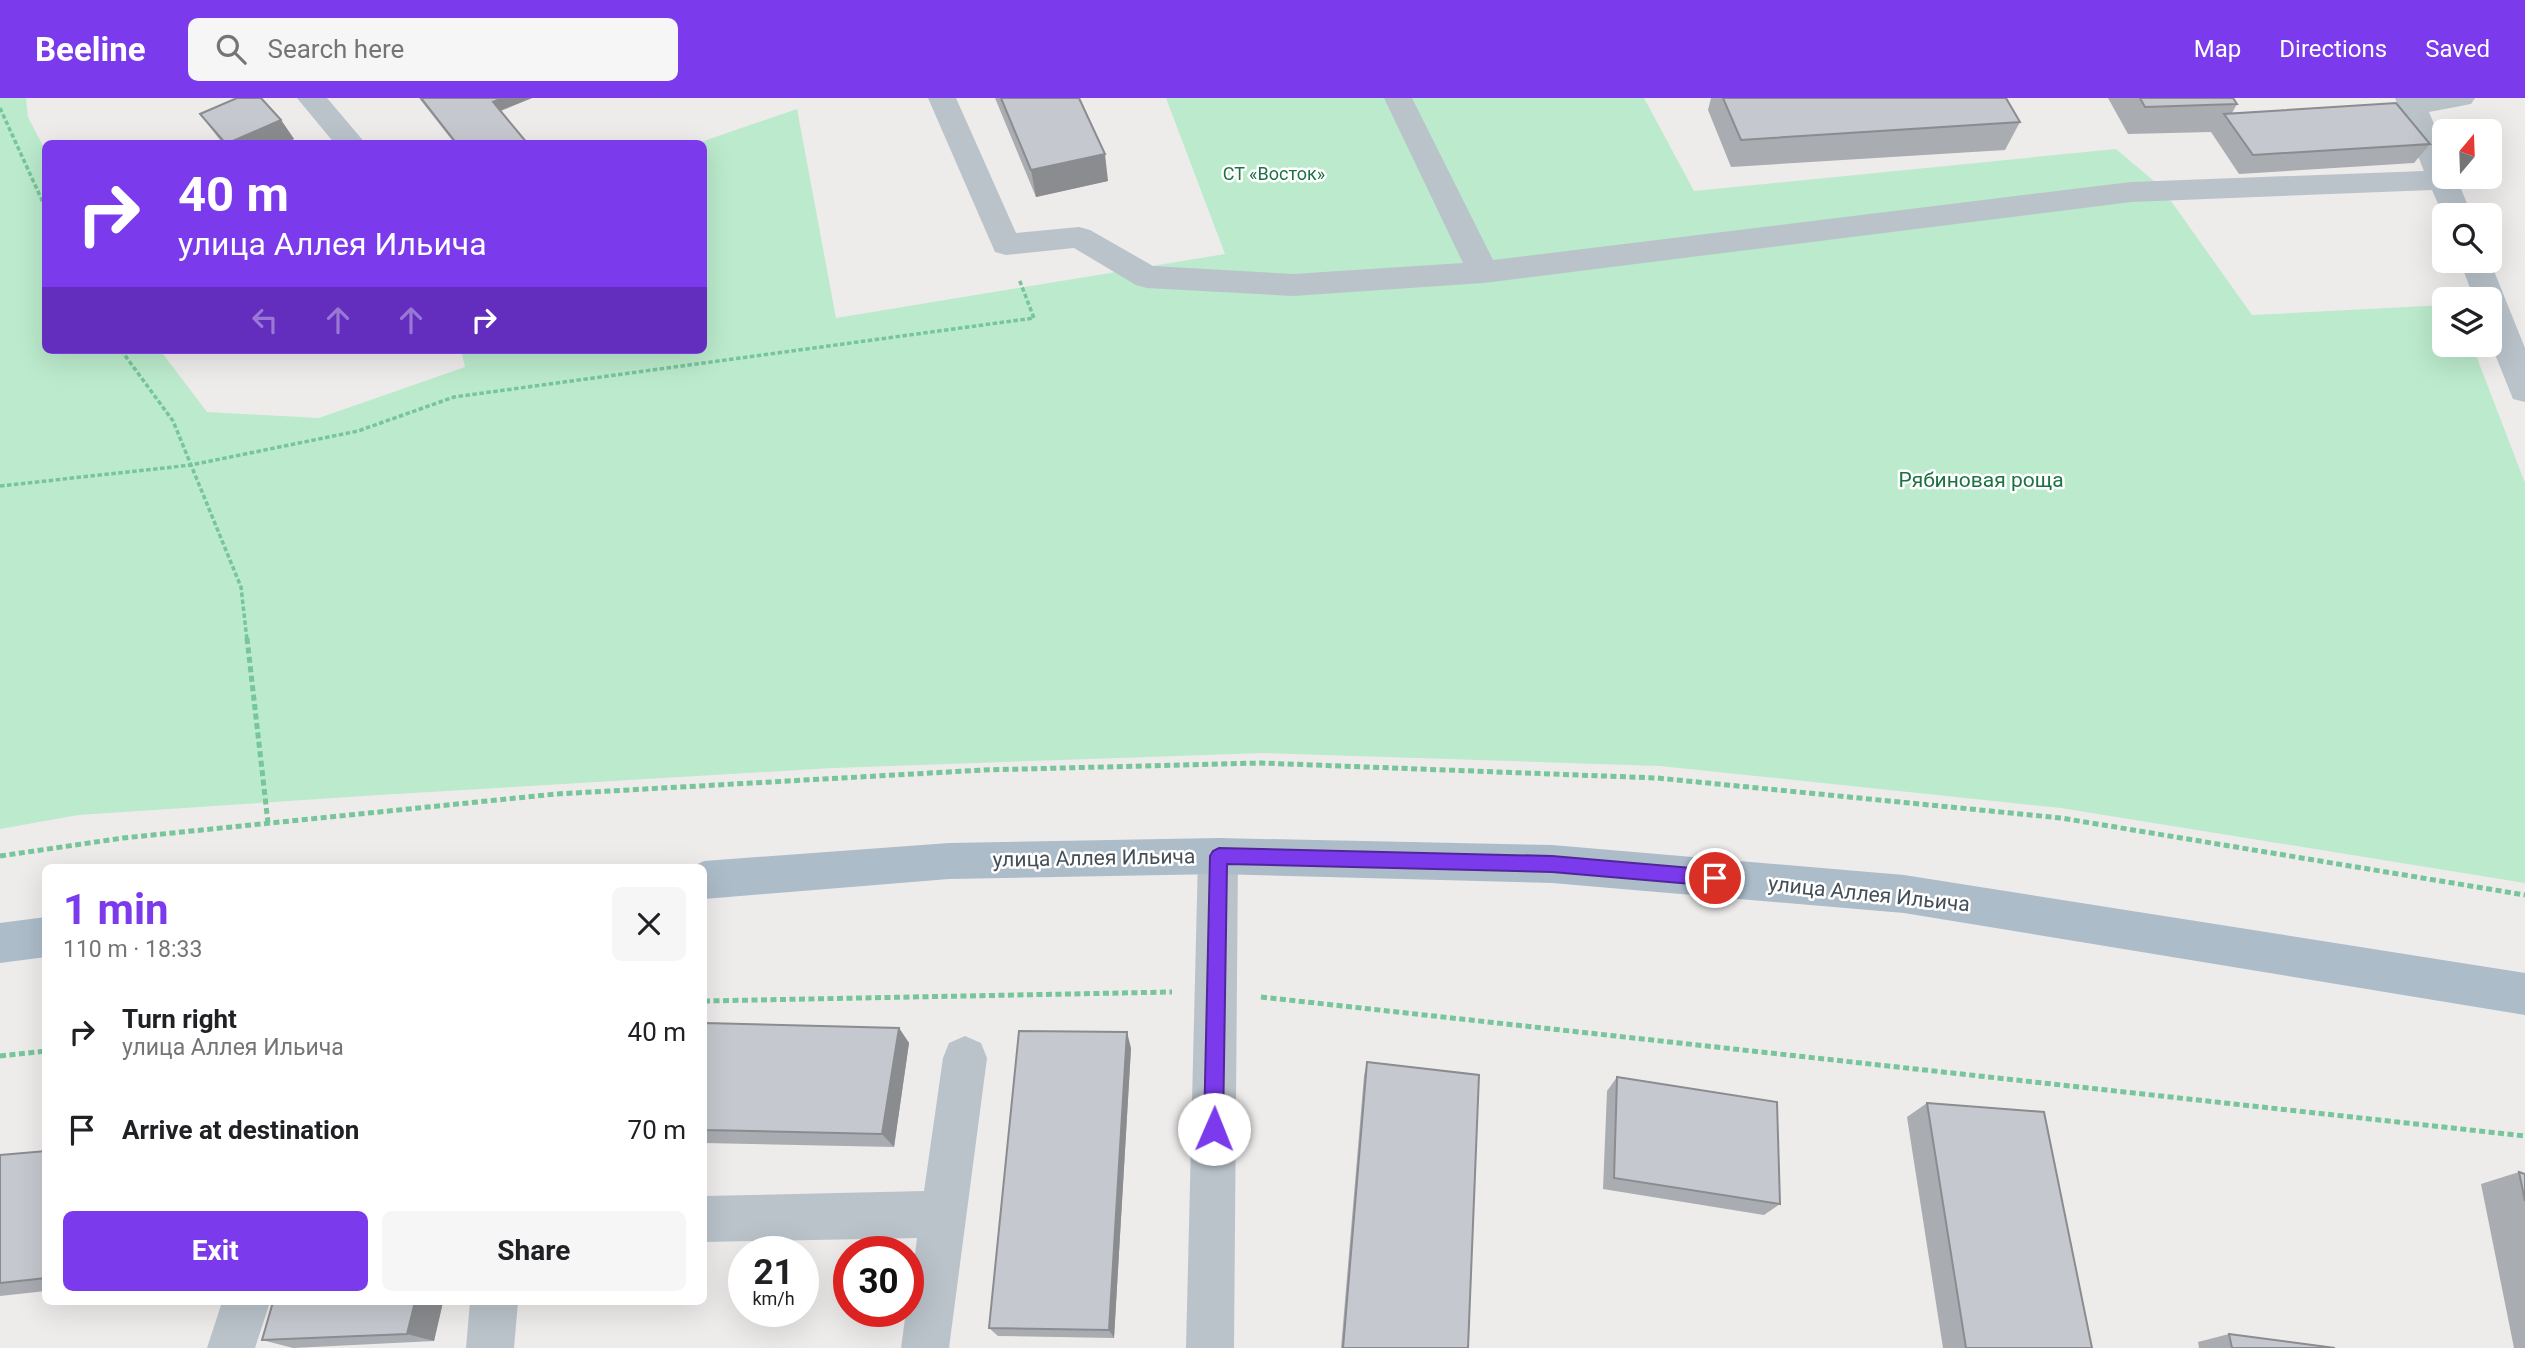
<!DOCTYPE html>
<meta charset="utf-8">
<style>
body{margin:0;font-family:Roboto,sans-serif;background:#f6f6f6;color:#202124;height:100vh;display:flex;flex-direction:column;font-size:26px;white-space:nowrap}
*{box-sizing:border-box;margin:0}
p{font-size:23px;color:#757577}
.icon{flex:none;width:38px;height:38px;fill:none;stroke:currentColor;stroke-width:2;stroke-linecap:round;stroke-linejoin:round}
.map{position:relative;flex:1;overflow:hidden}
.side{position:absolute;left:42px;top:766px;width:665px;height:441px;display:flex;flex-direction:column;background:#fff;border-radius:10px;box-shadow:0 7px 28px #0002}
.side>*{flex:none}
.guide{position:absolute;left:42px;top:42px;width:665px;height:214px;border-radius:10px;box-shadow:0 7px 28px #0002;background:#7c3aed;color:#fff;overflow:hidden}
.needle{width:46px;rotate:19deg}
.tools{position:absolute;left:2432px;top:21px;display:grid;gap:14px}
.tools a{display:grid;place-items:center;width:70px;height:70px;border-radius:10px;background:#fff;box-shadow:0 7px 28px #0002;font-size:35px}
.speed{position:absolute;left:728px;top:1138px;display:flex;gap:14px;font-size:35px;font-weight:700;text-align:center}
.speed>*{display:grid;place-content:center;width:91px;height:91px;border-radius:50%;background:#fff;box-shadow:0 7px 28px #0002;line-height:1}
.speed small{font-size:18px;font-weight:400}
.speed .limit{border:10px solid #d22;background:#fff;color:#111}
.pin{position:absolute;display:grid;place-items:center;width:60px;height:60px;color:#fff;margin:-30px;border:4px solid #fff;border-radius:50%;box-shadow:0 2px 7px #0007}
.me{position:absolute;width:77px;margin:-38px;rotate:1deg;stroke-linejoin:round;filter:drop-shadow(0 0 5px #0008)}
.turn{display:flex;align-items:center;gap:24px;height:147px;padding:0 21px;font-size:32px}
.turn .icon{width:91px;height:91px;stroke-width:2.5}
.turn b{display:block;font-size:49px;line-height:60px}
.lanes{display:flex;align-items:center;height:66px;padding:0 21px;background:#0003;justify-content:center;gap:35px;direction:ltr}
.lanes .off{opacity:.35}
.round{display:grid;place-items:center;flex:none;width:74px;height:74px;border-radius:10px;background:#f6f6f6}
.overview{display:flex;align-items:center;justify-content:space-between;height:119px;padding:0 21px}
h1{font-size:42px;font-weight:700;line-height:52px;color:#7c3aed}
.primary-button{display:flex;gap:14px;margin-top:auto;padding:14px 21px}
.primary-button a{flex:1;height:80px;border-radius:10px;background:#7c3aed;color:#fff;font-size:28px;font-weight:700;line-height:80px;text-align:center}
.primary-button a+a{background:#f6f6f6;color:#202124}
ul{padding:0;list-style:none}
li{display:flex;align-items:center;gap:21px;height:98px;padding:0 21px}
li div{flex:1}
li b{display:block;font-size:26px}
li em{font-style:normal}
header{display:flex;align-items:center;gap:42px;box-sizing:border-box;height:98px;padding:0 35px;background:#7c3aed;color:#fff}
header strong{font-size:33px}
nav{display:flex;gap:38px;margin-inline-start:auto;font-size:24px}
.search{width:490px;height:63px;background:#f6f6f6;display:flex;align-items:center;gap:18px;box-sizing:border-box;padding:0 24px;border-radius:10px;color:#757577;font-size:26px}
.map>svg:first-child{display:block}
.green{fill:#bbeacc}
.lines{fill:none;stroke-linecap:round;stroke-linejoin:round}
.path-far1{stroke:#76c59b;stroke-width:3.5;stroke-dasharray:4.5 2.5;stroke-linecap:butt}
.path{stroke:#76c59b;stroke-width:5;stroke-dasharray:6 3.5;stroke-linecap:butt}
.minor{fill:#bac3ca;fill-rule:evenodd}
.major{fill:#acbcc9;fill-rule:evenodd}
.wall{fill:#a9acb1}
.shaded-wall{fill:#8a8c90}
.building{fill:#c5c8ce;stroke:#8a8c90;stroke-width:2}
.route{fill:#7c3aed;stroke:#51269a;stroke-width:2}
.labels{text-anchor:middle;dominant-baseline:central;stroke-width:5;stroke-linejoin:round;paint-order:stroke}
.far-park-label{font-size:18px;fill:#1d7244;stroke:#fff}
.park-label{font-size:21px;fill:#1d7244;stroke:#fff}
.street-label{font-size:21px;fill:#454f57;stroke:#fff}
</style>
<header>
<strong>Beeline</strong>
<div class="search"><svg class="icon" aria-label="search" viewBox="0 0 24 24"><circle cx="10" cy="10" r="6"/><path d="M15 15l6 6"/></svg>Search here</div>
<nav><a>Map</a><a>Directions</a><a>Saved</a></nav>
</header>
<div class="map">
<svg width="2525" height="1250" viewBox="0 0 2525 1250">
<rect width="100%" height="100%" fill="#eeebeb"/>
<!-- green -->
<path class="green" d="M0 0H26L28 19 45 52 46 252H160L207 314 319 320 465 269 461 252H704V46L698 45 797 11 836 220 1225 156 1166 0H1644L1694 93 2116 51 2161 89 2252 217 2445 207V247H2472L2525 385V785L2061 710 1660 668 1263 655 833 670 379 697 78 717 0 731Z"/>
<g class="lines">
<!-- path-far1 -->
<path class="path-far1" d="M0 10 46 111
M121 252 173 323 241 489 247 542
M0 388 191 367 358 333 454 299 1034 220 1019 181"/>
<!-- path -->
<path class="path" d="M247 540 268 725
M0 758 123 740 556 696 984 672 1261 665 1657 680 2061 720 2525 797
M1261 899 2525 1038
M704 903 1172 894
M0 958 46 953"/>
<!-- minor -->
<path class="minor" d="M297 0H327L366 46H335Z
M928 0H956L1016 135 1079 129 1090 132 1153 168 1293 176 1463 165 1384 0H1412L1493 162 2131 84 2424 73 2395 0H2475L2471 6 2429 14 2445 52V79H2456L2472 117H2445V122L2432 92 2131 104 1483 185 1293 198 1147 190 1136 187 1074 150 1006 157 995 154Z
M2460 163H2490L2525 250V304L2513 301 2490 244V201H2474Z
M1218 740 1232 745 1238 758 1234 1250H1186L1198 758 1204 745Z
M965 938 981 945 987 960 949 1250H901L906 1213H908L917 1140 704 1144V1098L924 1093 943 960 949 945Z
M222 1204H270L255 1250H207Z
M470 1204H518L514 1250H466Z"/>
<!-- major -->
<path class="major" d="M1218 740 1552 747 1904 777 2525 875V917L1904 815 1552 785 1218 776 949 781 704 801V770H689L704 763 949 745Z
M46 819V859L0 865V825Z"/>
</g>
<!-- wall -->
<path class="wall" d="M419 0H532L501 13 528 46H455Z
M995 0H1079L1108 83 1036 99Z
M1711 0H2006L2020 24 2005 52 1731 69 1708 12Z
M2108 0H2233L2237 6 2232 15 2430 46 2414 65 2239 76 2211 34 2128 36Z
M200 16 281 22 294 41 284 46H223Z
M704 925 899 930 909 945 894 1049 704 1045Z
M1131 950 1114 1240 998 1238 989 1230Z
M1367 964 1468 1250H1341L1364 978Z
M1617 979 1780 1106 1764 1117 1603 1091 1607 993Z
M1927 1005 2092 1250H1943L1907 1019Z
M46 1053V1193L0 1198V1057Z
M2519 1074 2525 1076V1250H2514L2481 1086Z
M273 1204H443L434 1243 293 1250 262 1242Z
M2229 1236 2335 1250H2199L2198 1244Z"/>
<!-- shaded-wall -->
<path class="shaded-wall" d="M502 0H532L499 13 493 4Z
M281 22 294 41 284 46H227Z
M1105 56 1108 83 1036 99 1031 72Z
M899 930 909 945 894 1049 882 1036Z
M1127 934 1131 950 1114 1240 1109 1232Z
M415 1204H443L434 1243 407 1236Z"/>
<!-- building -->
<path class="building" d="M237 0H261L281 22 226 46 200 16Z
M421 0H502L493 4 528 46H457Z
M1001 0H1079L1105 56 1031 72Z
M1723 0H2006L2020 24 1741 42Z
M2140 0H2233L2237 6 2145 9Z
M2396 5 2430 46 2253 57 2224 16Z
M704 925 899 930 882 1036 704 1032Z
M1019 933 1127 934 1109 1232 989 1230Z
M1367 964 1479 977 1468 1250H1343Z
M1617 979 1777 1004 1780 1106 1614 1080Z
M1927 1005 2044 1014 2092 1250H1966Z
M46 1053V1180L0 1185V1057Z
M2519 1074 2525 1076V1103Z
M273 1204H415L407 1236 262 1242Z
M2229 1236 2335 1250H2232Z"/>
<!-- route -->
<path class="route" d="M1219 750 1552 758 1715 772 1721 774 1723 780 1721 785 1715 788 1552 774 1227 766 1223 1031 1220 1037 1214 1040 1207 1037 1204 1031 1210 758 1213 753Z"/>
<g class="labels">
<!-- far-park labels -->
<g class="far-park-label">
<text x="1274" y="75">СТ «Восток»</text>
</g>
<!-- park labels -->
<g class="park-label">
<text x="1981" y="382">Рябиновая роща</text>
</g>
<!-- street labels -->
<g class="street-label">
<text transform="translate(1094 760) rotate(-1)">улица Аллея Ильича</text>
<text transform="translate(1869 796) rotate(6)">улица Аллея Ильича</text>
</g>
</g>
</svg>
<div class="tools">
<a><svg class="needle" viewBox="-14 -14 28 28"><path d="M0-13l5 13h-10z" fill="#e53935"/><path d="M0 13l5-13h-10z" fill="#757577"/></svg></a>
<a><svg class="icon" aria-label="search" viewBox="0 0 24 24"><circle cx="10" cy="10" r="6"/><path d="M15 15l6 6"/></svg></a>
<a><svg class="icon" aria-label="layers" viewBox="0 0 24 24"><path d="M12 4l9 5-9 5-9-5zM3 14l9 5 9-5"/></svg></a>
</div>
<div class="speed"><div>21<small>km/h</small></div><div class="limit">30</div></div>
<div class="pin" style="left:1715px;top:780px;background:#d93025"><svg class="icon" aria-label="arrive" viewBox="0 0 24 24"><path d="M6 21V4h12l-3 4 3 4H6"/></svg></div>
<svg class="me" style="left:1214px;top:1031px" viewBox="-20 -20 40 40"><circle r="19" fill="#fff"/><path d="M0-13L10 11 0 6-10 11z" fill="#7c3aed"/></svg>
<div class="guide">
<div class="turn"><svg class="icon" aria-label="right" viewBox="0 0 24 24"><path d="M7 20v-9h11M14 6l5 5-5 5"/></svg><div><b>40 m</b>улица Аллея Ильича</div></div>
<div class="lanes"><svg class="icon off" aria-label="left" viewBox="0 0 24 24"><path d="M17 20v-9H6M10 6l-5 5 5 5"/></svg><svg class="icon off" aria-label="ahead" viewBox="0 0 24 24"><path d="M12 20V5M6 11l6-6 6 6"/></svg><svg class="icon off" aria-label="ahead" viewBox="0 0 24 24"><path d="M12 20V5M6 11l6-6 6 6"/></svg><svg class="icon" aria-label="right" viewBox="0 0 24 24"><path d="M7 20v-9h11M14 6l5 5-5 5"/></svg></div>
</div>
<section class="side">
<div class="overview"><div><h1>1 min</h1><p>110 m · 18:33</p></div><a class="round"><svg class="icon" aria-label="close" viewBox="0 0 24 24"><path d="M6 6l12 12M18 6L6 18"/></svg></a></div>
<ul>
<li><svg class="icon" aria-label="right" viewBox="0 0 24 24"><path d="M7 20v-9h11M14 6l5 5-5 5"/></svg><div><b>Turn right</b><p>улица Аллея Ильича</p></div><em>40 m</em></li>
<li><svg class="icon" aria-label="arrive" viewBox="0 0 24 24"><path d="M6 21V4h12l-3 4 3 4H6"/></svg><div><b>Arrive at destination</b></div><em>70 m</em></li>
</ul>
<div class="primary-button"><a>Exit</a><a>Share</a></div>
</section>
</div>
